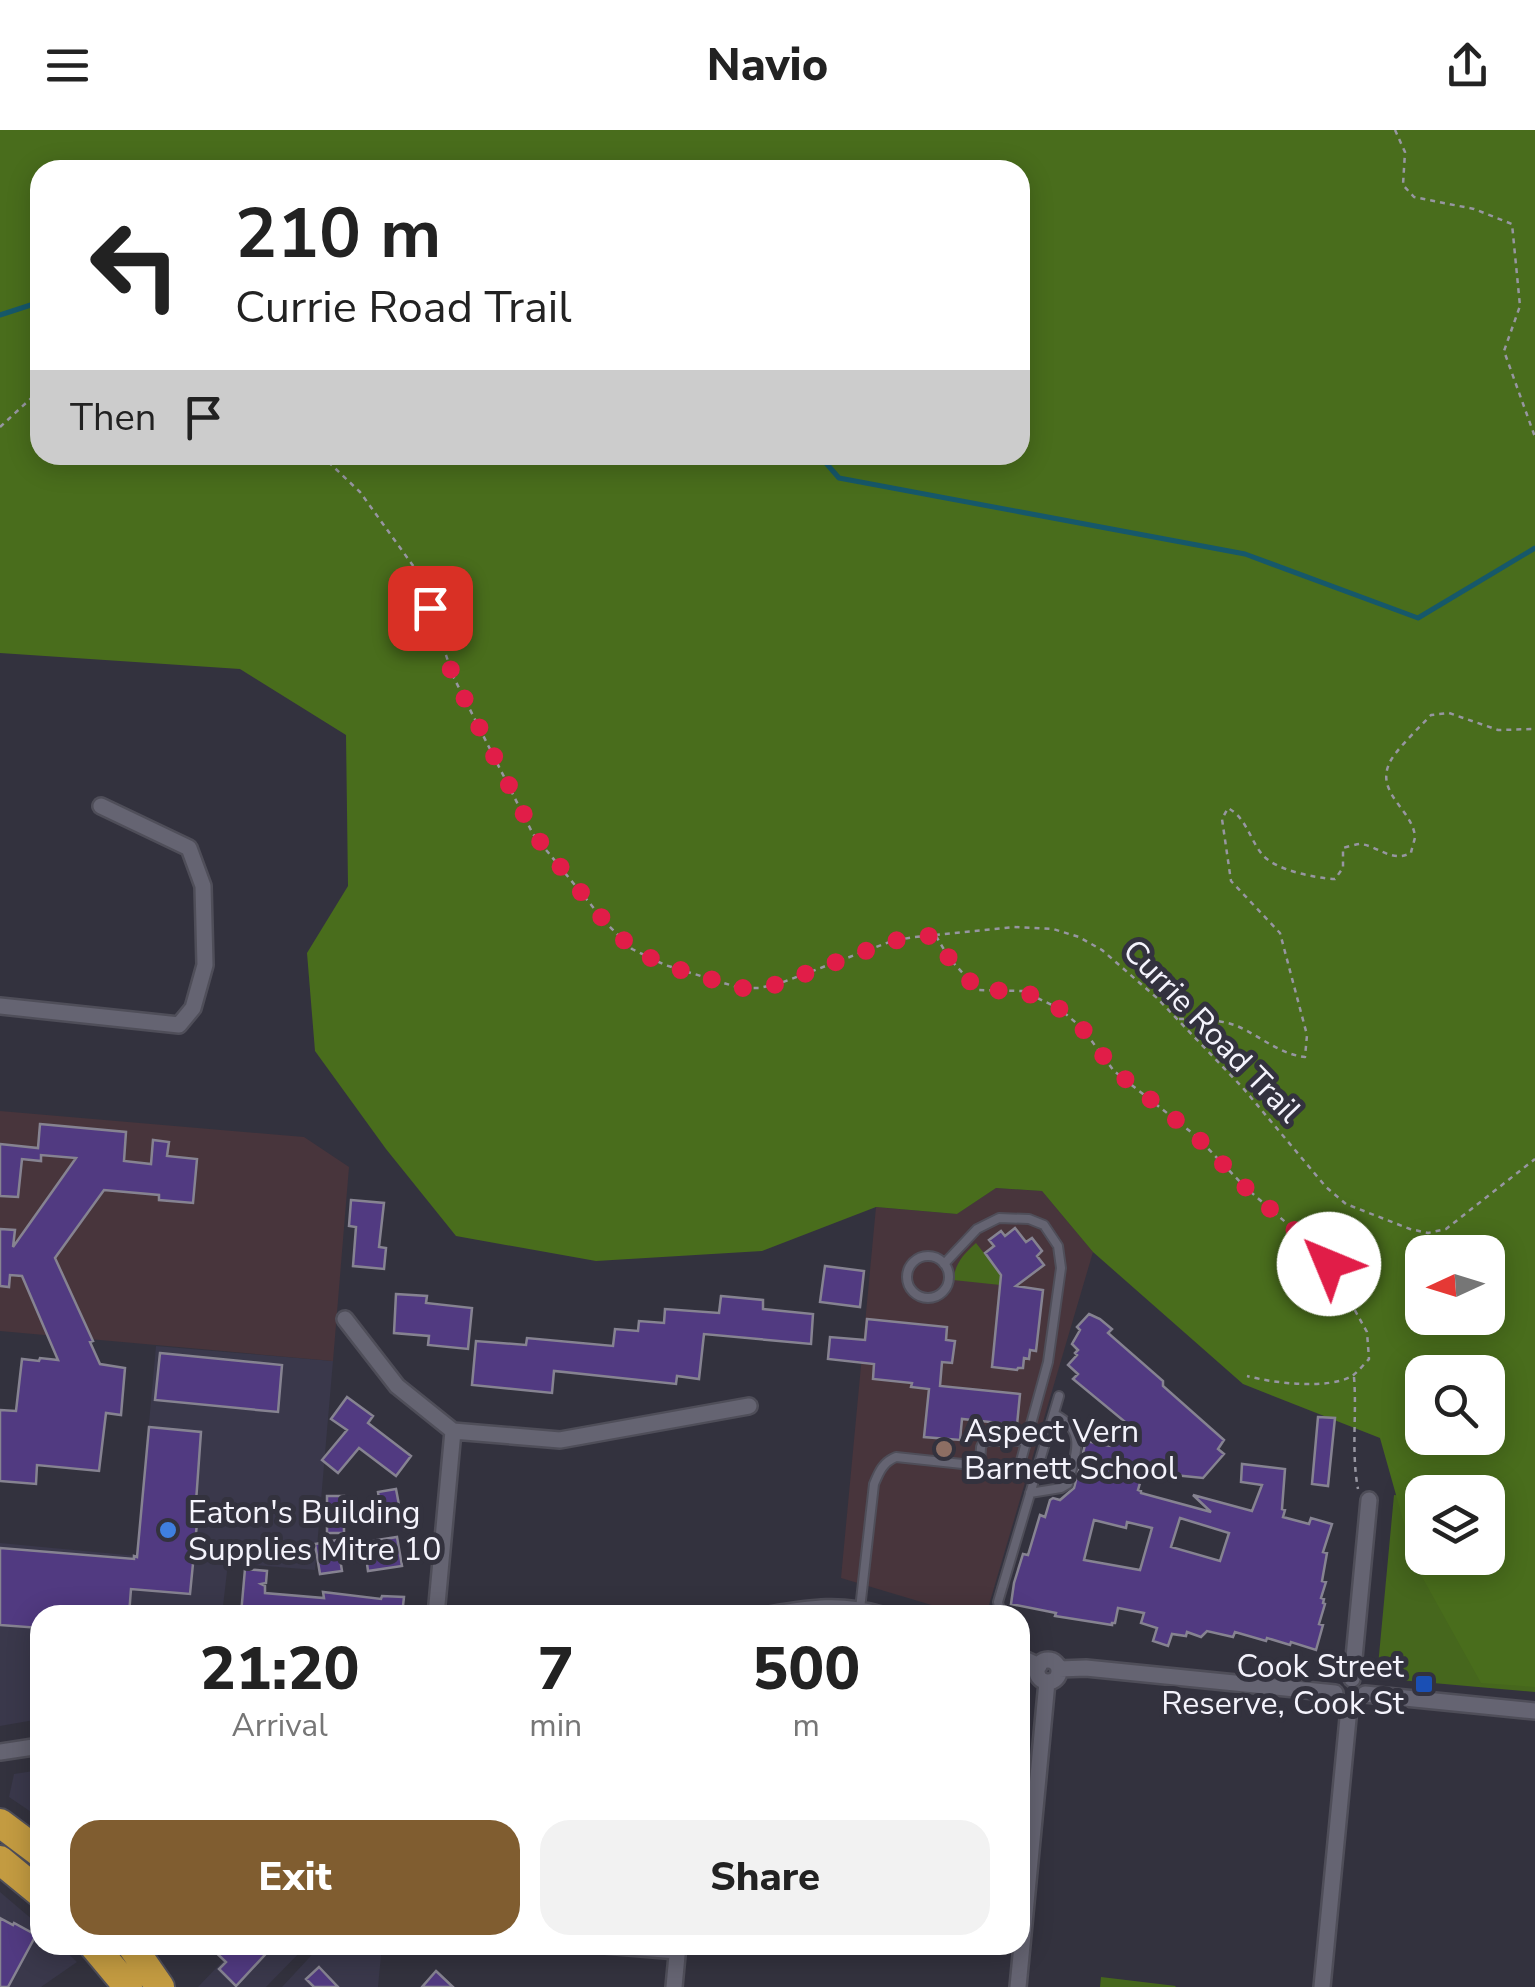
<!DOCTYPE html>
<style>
body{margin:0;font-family:"Nunito Sans",sans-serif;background:#f2f2f2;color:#222;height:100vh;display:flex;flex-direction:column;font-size:38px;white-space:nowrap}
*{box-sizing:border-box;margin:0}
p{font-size:32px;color:#767676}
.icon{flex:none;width:55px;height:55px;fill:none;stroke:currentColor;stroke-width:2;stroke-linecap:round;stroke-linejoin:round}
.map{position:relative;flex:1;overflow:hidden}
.panel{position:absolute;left:30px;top:1475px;width:1000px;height:350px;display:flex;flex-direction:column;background:#fff;border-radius:30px;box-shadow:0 5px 25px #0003}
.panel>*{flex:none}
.hud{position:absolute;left:30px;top:30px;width:1000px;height:305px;border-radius:30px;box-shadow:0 5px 25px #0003;background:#fff;color:#222;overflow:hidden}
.needle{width:65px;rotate:266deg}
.buttons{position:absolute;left:1405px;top:1105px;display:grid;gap:20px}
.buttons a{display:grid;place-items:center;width:100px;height:100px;border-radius:20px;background:#fff;box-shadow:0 5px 25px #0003;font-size:50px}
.pin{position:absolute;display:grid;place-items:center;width:85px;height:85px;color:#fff;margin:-42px;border-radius:20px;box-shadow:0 5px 15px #0006}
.me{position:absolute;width:110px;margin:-55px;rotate:315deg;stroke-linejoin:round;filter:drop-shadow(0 0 8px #0008)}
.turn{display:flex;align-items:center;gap:35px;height:210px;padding:0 40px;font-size:45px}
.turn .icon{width:130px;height:130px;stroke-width:2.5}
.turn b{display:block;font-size:70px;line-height:85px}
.then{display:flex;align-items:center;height:95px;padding:0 40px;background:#0003;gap:20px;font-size:38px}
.eta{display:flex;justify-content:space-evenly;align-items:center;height:170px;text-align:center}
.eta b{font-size:60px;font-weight:800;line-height:70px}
.action{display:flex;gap:20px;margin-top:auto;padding:20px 40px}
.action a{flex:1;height:115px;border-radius:30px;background:#805d30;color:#fff;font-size:40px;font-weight:800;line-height:115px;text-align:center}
.action a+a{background:#f2f2f2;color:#222}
header{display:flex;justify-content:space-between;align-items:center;height:130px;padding:0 40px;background:#fff;font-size:45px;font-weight:800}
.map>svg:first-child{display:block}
.built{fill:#3a384b}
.education{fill:#48353c}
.green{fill:#46671d}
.forest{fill:#496d1c;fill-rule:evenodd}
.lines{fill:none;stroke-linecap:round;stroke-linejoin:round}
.stream{stroke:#16586a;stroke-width:5}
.building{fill:#513a81;stroke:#868391;stroke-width:2.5;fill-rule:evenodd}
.lane-casing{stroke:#4f4e59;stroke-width:12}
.street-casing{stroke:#4f4e59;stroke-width:20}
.highway-casing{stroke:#4f4e59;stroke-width:32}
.path{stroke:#9796a1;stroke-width:2.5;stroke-dasharray:5 5;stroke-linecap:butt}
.lane{stroke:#656472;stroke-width:8}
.street{stroke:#656472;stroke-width:15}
.highway{stroke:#c39b41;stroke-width:28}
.route{stroke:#e11d48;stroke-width:18;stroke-dasharray:0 32.4}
.education-dot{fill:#8d6e63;stroke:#33323e;stroke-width:4}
.shop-dot{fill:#3f7fe0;stroke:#33323e;stroke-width:4}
.transit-dot{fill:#1a4fb4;stroke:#33323e;stroke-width:4}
.labels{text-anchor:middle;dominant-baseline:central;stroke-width:10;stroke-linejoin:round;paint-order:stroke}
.street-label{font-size:32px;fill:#f4f3fc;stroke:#33323e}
.poi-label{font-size:32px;fill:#f4f3fc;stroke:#33323e;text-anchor:start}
</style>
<header><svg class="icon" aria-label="menu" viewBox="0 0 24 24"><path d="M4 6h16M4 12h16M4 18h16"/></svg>Navio<svg class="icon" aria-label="share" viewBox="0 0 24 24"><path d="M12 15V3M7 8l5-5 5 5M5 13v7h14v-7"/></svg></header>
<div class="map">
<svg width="1535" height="1857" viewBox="0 0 1535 1857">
<rect width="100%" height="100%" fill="#33323e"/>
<!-- built -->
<path class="built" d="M156 1216 333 1231 315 1440 228 1433 222 1485H40V1589L0 1596V1413L137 1426Z
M40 1640V1688L9 1667 14 1644Z
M0 1762 40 1796V1815H59L77 1832 41 1857H0Z
M238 1815H305L306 1816 266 1857H198Z
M321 1815H382L378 1857H282Z"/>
<!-- education -->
<path class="education" d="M0 981 304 1007 349 1037 333 1231 0 1201Z
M996 1058 1042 1061 1093 1122 986 1485H965L841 1448 876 1077 957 1084Z"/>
<!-- green -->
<path class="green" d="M976 1113 1010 1156 953 1150C956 1132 963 1125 976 1113Z
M1394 1365 1422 1367V1428H1488L1535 1377V1562L1388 1549 1378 1536Z
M1101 1847 1176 1856 1175 1857H1100Z"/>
<!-- forest -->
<path class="forest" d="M0 0H1535V1557L1481 1553 1416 1436 1380 1308 1243 1254 1093 1122 1042 1061 996 1058 957 1084 876 1077 762 1121 596 1131 456 1106 386 1019 315 921 307 823 348 756 346 605 240 539 0 523ZM40 40H1020V325H40ZM1422 1122H1488V1188H1422ZM1422 1242H1488V1308H1422ZM1422 1362H1488V1428H1422Z"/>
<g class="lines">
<!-- stream -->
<path class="stream" d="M0 185 40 172
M819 325 839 348 1245 424 1418 488 1535 418"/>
</g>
<!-- building -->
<path class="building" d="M40 994 126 1002 124 1031 151 1034 153 1010 169 1012 167 1026 197 1029 193 1073 159 1070V1065L104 1060 55 1128 93 1211 90 1212 100 1234 125 1238 121 1285 106 1283 99 1341 37 1335 36 1354 0 1351V1280L16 1281 22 1229 39 1231 40 1228 58 1230 22 1146 10 1145 9 1157 0 1156V1099L15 1100 13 1117 76 1028 41 1025V1031L22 1029 18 1067 0 1066V1014L38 1018Z
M351 1070 384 1073 379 1117 386 1118 384 1139 353 1136 356 1097 349 1096Z
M1015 1098 1026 1112 1032 1108 1042 1121 1037 1126 1044 1135 1016 1156 1043 1160 1036 1221 1030 1220 1029 1229 1024 1228 1023 1238H1018L1017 1240 992 1237 1001 1145 985 1123 994 1116 989 1110 1001 1101 1005 1106Z
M825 1136 864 1141 860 1177 820 1172Z
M396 1164 427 1166 426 1173 472 1178 468 1219 428 1215 429 1206 394 1203Z
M721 1166 763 1170V1179L813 1184 811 1214 704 1204 699 1249 677 1246 676 1254 554 1241 552 1263 472 1255 476 1211 526 1215 527 1208 613 1216 615 1199 638 1201 639 1191 664 1193 665 1179 719 1183Z
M1089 1184 1100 1189 1112 1199 1108 1203 1163 1251V1256L1224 1310 1218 1319 1224 1324 1203 1348 1174 1345 1158 1331 1145 1336 1138 1360 1141 1361V1363L1211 1382 1193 1365 1252 1381 1262 1355 1241 1352 1242 1334 1285 1339 1282 1379 1285 1380 1283 1387 1309 1394 1311 1388 1332 1394 1323 1422 1327 1423 1322 1451 1326 1452 1321 1468 1324 1469 1323 1473 1325 1474 1319 1494 1323 1495 1316 1520 1291 1512 1290 1515 1267 1508 1266 1511 1235 1502 1233 1507 1207 1501 1201 1507 1187 1502 1186 1506 1172 1504 1168 1516 1153 1511 1157 1498 1141 1493 1144 1483 1118 1478 1115 1493H1112V1495L1055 1486 1056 1483 1011 1474 1014 1453 1023 1424 1028 1425 1040 1385 1045 1387 1050 1370 1053 1368 1060 1370 1074 1358 1086 1311 1110 1316 1126 1298 1122 1293 1124 1291 1073 1249 1078 1244 1068 1235 1077 1225 1075 1223 1078 1220 1072 1214 1080 1200 1077 1197ZM1180 1388 1229 1403 1220 1431 1171 1417ZM1094 1390 1126 1398 1127 1392 1152 1398 1140 1440 1084 1430Z
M867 1189 947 1197 946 1210 955 1211 952 1233 942 1232 940 1256 1020 1264 1017 1295 962 1289 960 1310 924 1307 929 1259 911 1257 912 1253 873 1249 874 1234 828 1229 830 1207 865 1210Z
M160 1223 282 1235 278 1282 155 1270Z
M347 1267 373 1286 368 1293 411 1326 396 1346 359 1318 338 1343 322 1330 347 1300 331 1289Z
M1318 1287 1335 1288 1328 1356 1312 1354Z
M149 1297 201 1302 196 1372 199 1373 190 1464 131 1459 129 1485H40V1498L0 1495V1418L134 1429V1426L137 1427Z
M396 1359 402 1391 383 1394 378 1362Z
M327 1366H344V1403H327Z
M397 1407 402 1436 368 1441 364 1412Z
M337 1410 342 1441 320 1444 315 1414Z
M245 1439 267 1441 266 1453 261 1454 265 1456V1463L324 1468 323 1462 381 1469 382 1466 404 1467 402 1485H340L306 1481V1485L241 1484Z
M0 1788 13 1795 14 1793 36 1805 8 1857H0Z
M208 1815H274L236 1856 219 1839 226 1832Z
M319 1837 338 1857H314L306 1849Z
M436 1841 453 1857H422Z"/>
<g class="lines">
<!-- lane casing -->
<g class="lane-casing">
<path id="lane" d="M907 1147a21 21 0 1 1 42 0a21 21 0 1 1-42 0Z
M980 1336 981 1317 984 1311H1026
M1030 1363 1061 1358 1068 1354C1075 1323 1088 1301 1054 1284
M860 1479 874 1354C879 1342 883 1332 896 1327L1010 1339 1019 1338 1048 1232 1061 1138 1058 1116 1044 1095 1029 1089 999 1088 977 1099 944 1134
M1001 1485 998 1472 1059 1266"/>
</g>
<!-- street casing -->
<g class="street-casing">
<path id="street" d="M0 876 179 895 193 878 205 835 203 756 189 718 101 676
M345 1189 397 1256 453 1301 560 1310 749 1276
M436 1485 453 1301
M769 1485C811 1478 840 1473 882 1485
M1020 1527 1039 1536
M1037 1541a11 11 0 1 1 22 0a11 11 0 1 1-22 0Z
M1059 1539 1086 1538 1335 1563
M1352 1549 1369 1370
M1365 1564 1535 1581
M0 1622 40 1616
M605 1815 677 1821
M674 1857 678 1815
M1018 1857 1047 1552
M1322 1857 1349 1578"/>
</g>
<!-- highway casing -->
<g class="highway-casing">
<path id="highway" d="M0 1693 40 1723
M0 1730 40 1763
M93 1815 128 1857
M131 1815 160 1857"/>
</g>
<!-- path -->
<path class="path" d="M1395 0 1405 22 1403 55 1414 67 1474 79 1512 94 1520 176 1504 221 1535 307
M0 297 40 260
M321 325 360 362 419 444 453 546 533 704 606 793 632 819 665 835 740 858H759L778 854 892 811 914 807 1014 797 1053 799 1079 807 1102 820 1157 868 1243 958 1326 1057 1346 1074 1410 1099 1428 1103 1446 1099 1535 1029
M936 806 949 828 978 860 1023 861 1060 879 1082 898 1114 941 1196 1006 1245 1057 1313 1116 1329 1134 1367 1202 1369 1229C1364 1234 1358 1242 1352 1246 1328 1260 1273 1253 1247 1246
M1179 889C1198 889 1219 889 1237 896 1260 906 1279 924 1305 927L1307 905 1280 803 1231 751 1222 689 1228 678C1246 688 1249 707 1261 723 1273 740 1315 748 1335 749L1343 738V718C1346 717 1358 714 1360 714 1379 716 1391 733 1411 723 1411 721 1415 709 1415 707 1413 680 1376 664 1389 634 1394 621 1421 596 1431 585L1449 583 1498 600 1535 599
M1354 1247C1357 1284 1351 1322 1358 1359"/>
<!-- lane -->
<use href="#lane" class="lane"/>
<!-- street -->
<use href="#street" class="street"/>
<!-- highway -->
<use href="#highway" class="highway"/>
</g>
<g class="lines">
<!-- route -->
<path class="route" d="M430 478 453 546 534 704 606 793 632 818 664 835 740 858H759L778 854 892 811 935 805 949 828 978 860 1023 861 1060 879 1082 898 1114 940 1196 1006 1245 1057 1313 1116 1329 1134"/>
</g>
<!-- markers -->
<circle class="education-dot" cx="944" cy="1319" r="10"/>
<circle class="shop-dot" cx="168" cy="1400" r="10"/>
<rect class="transit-dot" x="1414" y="1544" width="20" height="20" rx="5"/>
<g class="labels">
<!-- street labels -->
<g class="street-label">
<text transform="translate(1212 901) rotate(46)">Currie Road Trail</text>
</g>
<!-- poi labels -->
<g class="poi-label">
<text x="964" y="1301">Aspect Vern<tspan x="964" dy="37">Barnett School</tspan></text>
<text x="188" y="1382">Eaton's Building<tspan x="188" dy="37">Supplies Mitre 10</tspan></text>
<text x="1404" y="1536" text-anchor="end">Cook Street<tspan x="1404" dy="37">Reserve, Cook St</tspan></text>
</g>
</g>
</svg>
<div class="buttons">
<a><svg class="needle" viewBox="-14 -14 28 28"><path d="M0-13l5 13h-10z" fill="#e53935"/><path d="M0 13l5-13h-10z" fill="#767676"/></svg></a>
<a><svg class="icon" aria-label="search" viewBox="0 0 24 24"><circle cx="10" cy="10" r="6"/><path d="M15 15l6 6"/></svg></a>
<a><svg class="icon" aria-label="layers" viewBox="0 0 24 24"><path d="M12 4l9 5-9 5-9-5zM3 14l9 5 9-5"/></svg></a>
</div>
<div class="pin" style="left:430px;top:478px;background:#d93025"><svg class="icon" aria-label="arrive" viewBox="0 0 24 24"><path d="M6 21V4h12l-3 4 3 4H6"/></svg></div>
<svg class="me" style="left:1329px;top:1134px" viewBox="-20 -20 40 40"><circle r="19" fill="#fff"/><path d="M0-13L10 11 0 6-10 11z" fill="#e11d48"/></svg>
<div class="hud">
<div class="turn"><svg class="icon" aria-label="left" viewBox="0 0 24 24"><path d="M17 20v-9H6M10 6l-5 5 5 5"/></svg><div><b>210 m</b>Currie Road Trail</div></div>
<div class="then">Then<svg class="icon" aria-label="arrive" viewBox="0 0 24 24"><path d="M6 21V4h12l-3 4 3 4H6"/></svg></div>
</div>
<section class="panel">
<div class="eta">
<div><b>21:20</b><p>Arrival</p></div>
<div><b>7</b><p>min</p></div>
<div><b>500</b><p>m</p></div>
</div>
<div class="action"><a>Exit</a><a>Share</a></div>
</section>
</div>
